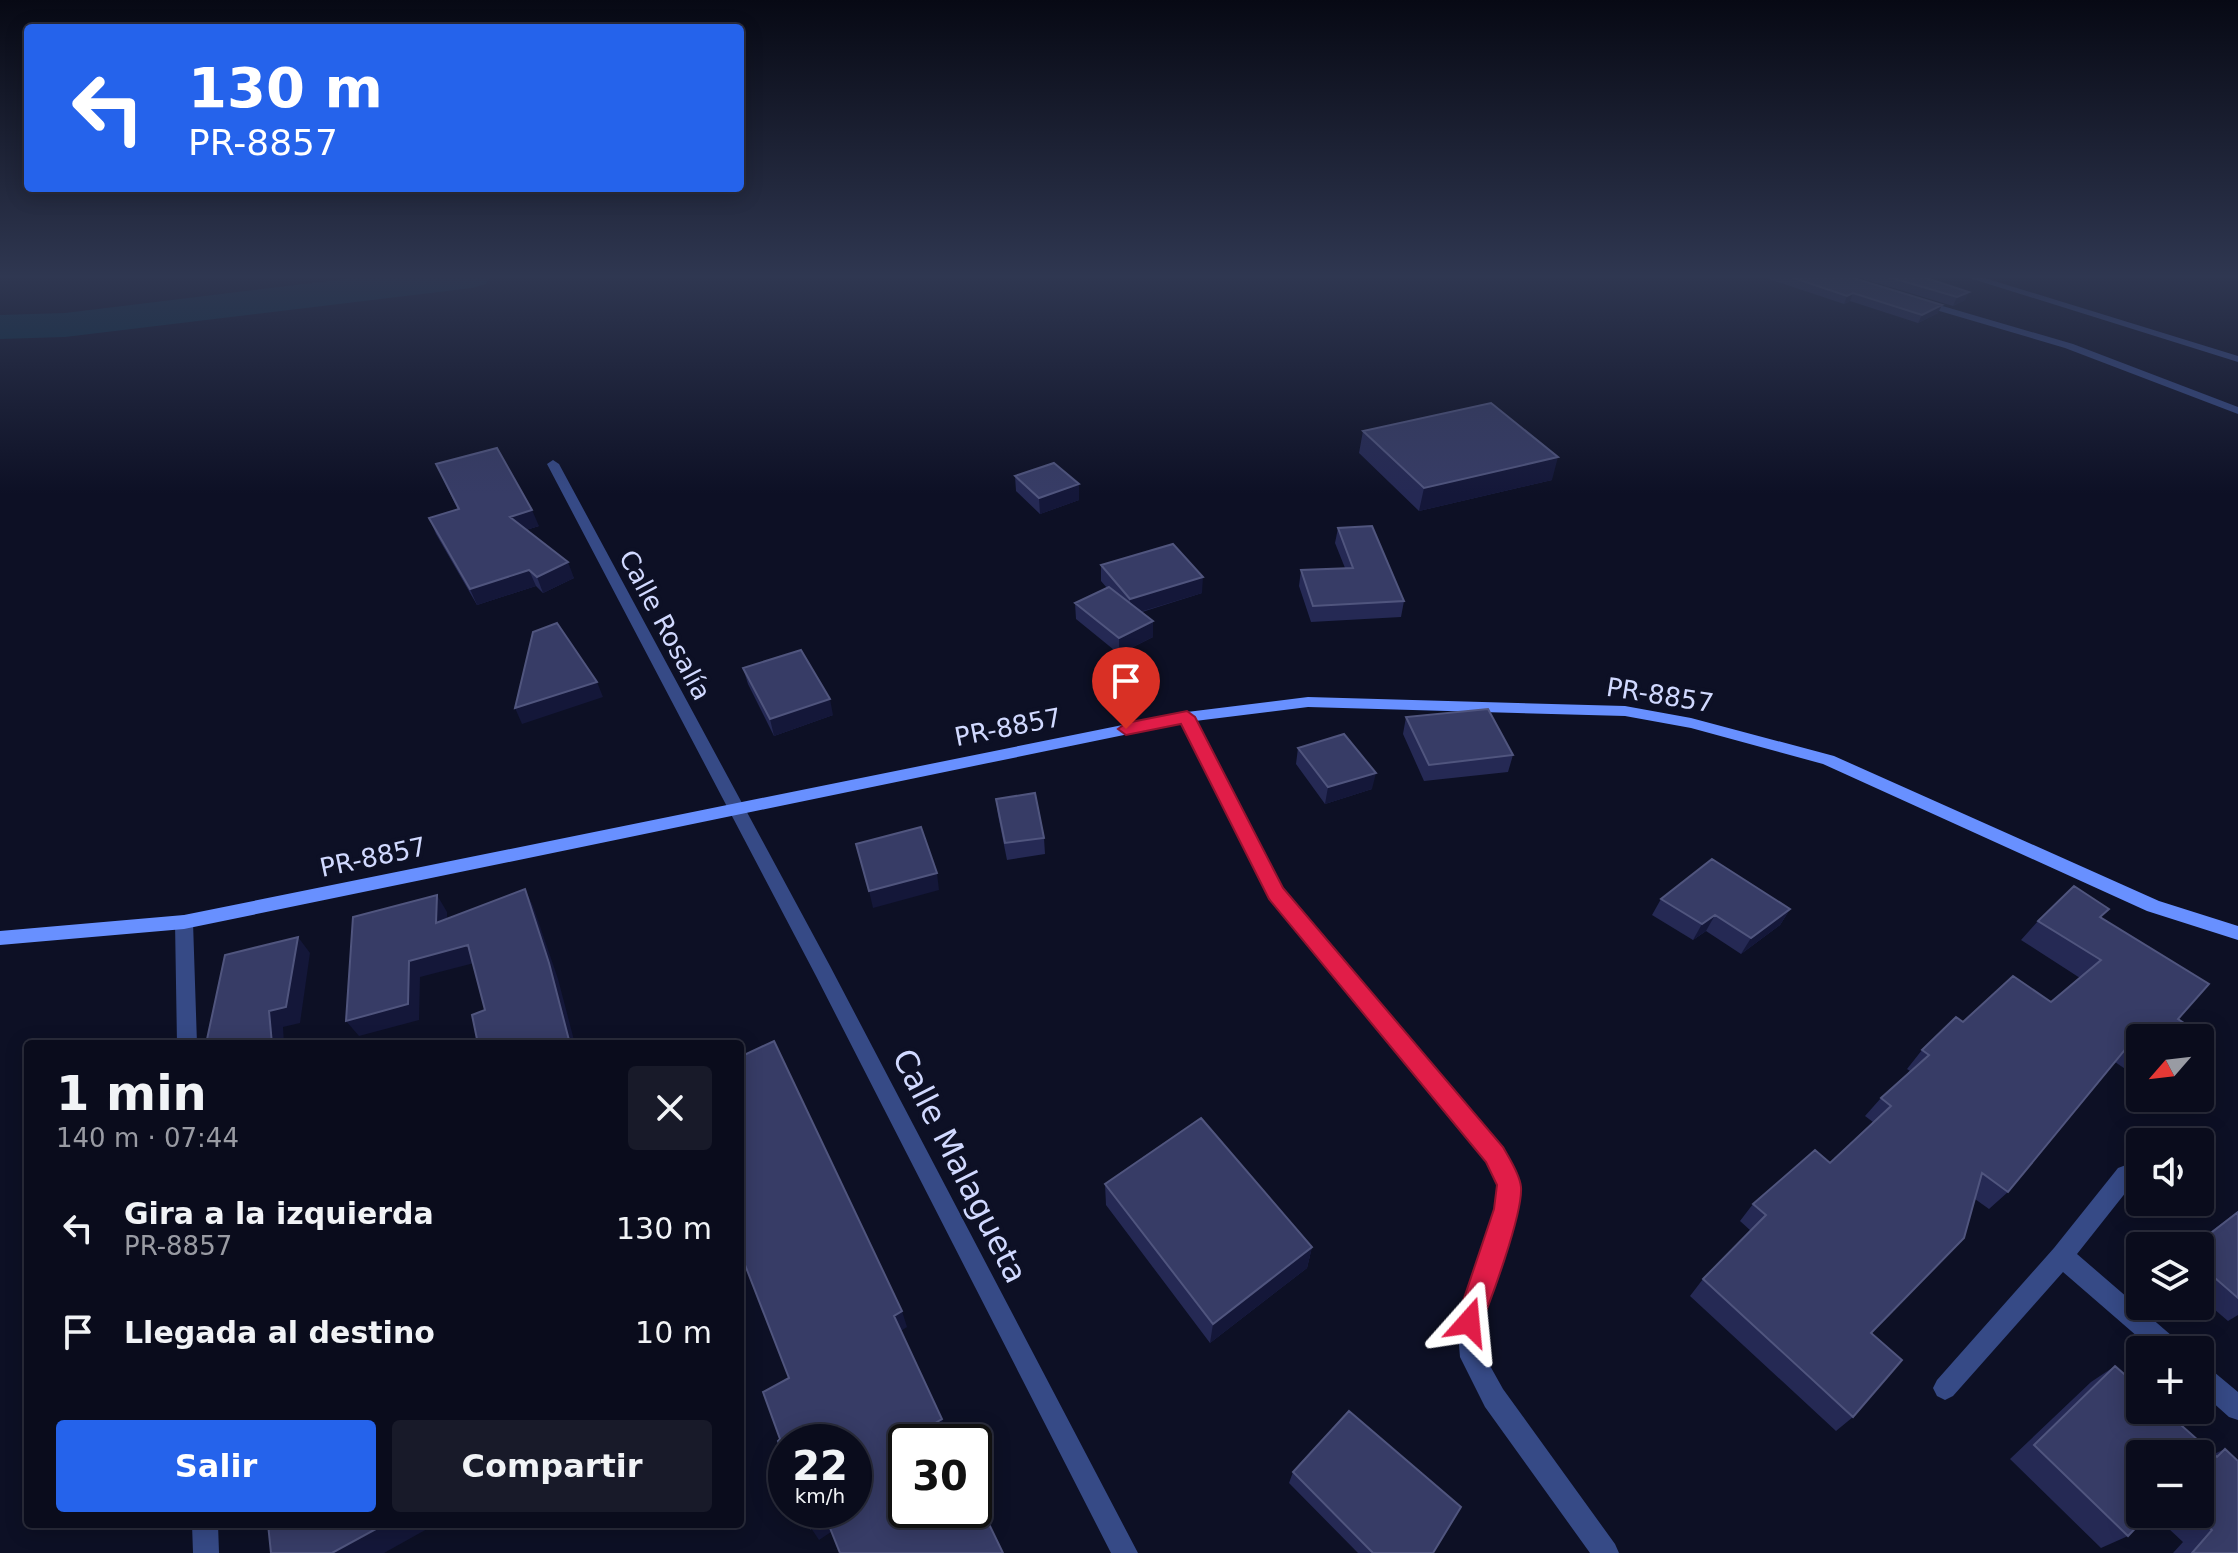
<!DOCTYPE html>
<html lang="es">
<meta charset="utf-8">
<style>
body{margin:0;font-family:"DejaVu Sans",sans-serif;background:#181a29;color:#f1f3f6;height:100vh;display:flex;flex-direction:column;font-size:30px;white-space:nowrap}
*{box-sizing:border-box;margin:0}
p{font-size:26px;color:#999ba3}
.icon{flex:none;width:44px;height:44px;fill:none;stroke:currentColor;stroke-width:2;stroke-linecap:round;stroke-linejoin:round}
.map{position:relative;flex:1;overflow:hidden}
.side{position:absolute;left:24px;top:1040px;width:720px;height:488px;display:flex;flex-direction:column;background:#0a0c1c;border-radius:8px;box-shadow:0 4px 20px #0003,0 0 0 2px #2a2c3b}
.side>*{flex:none}
.guide{position:absolute;left:24px;top:24px;width:720px;height:168px;border-radius:8px;box-shadow:0 4px 20px #0003,0 0 0 2px #2a2c3b;background:#2563eb;color:#fff;overflow:hidden}
.needle{width:52px;rotate:242deg}
.controls{position:absolute;left:2126px;top:1024px;display:grid;gap:16px}
.controls a{display:grid;place-items:center;width:88px;height:88px;border-radius:8px;background:#0a0c1c;box-shadow:0 4px 20px #0003,0 0 0 2px #2a2c3b;font-size:40px}
.speed{position:absolute;left:768px;top:1424px;display:flex;gap:16px;font-size:40px;font-weight:700;text-align:center}
.speed>*{display:grid;place-content:center;width:104px;height:104px;border-radius:50%;background:#0a0c1c;box-shadow:0 4px 20px #0003,0 0 0 2px #2a2c3b;line-height:1}
.speed small{font-size:20px;font-weight:400}
.speed .limit{border:4px solid #111;border-radius:12px;background:#fff;color:#111}
.pin{position:absolute;display:grid;place-items:center;width:68px;height:68px;color:#fff;margin:-82px -34px;border-radius:50% 50% 50% 0;rotate:-45deg;box-shadow:0 0 8px #0007}
.pin .icon{rotate:45deg}
.me{position:absolute;width:88px;margin:-44px;rotate:18deg;stroke-linejoin:round;filter:drop-shadow(0 0 6px #0008)}
.turn{display:flex;align-items:center;gap:28px;height:168px;padding:0 32px;font-size:36px}
.turn .icon{width:104px;height:104px;stroke-width:2.5}
.turn b{display:block;font-size:56px;line-height:68px}
.round{display:grid;place-items:center;flex:none;width:84px;height:84px;border-radius:8px;background:#181a29}
.overview{display:flex;align-items:center;justify-content:space-between;height:136px;padding:0 32px}
h1{font-size:48px;font-weight:800;line-height:60px}
.button{display:flex;gap:16px;margin-top:auto;padding:16px 32px}
.button a{flex:1;height:92px;border-radius:8px;background:#2563eb;color:#fff;font-size:32px;font-weight:800;line-height:92px;text-align:center}
.button a+a{background:#181a29;color:#f1f3f6}
ul{padding:0;list-style:none}
li{display:flex;align-items:center;gap:24px;height:104px;padding:0 32px}
li div{flex:1}
li b{display:block;font-size:30px}
li em{font-style:normal}
.map>svg:first-child{display:block}
.lines{fill:none;stroke-linecap:round;stroke-linejoin:round}
.river{fill:#072f44;fill-rule:evenodd}
.street{fill:#364a86;fill-rule:evenodd}
.secondary{fill:#6890ff;fill-rule:evenodd}
.wall{fill:#252954}
.shaded-wall{fill:#141739}
.building{fill:#373c66;stroke:#50557e;stroke-width:2}
.route{fill:#e11d48;stroke:#92132f;stroke-width:2}
.labels{text-anchor:middle;dominant-baseline:central;stroke-width:8;stroke-linejoin:round;paint-order:stroke}
.street-label{font-size:26px;fill:#d1d9ff;stroke:#0d1025}
.near-street-label{font-size:32px;fill:#d1d9ff;stroke:#0d1025}
</style>
<div class="map">
<svg width="2238" height="1553" viewBox="0 0 2238 1553">
<rect width="100%" height="100%" fill="#0d1025"/>
<g class="lines">
<!-- river -->
<path class="river" d="M370 276H491L486 284 472 288 65 337 0 339V315L65 313Z"/>
<!-- street -->
<path class="street" d="M1963 276H1978L2238 356V362Z
M1922 300 2073 344 2238 407V414L2065 348 1919 305 1917 303Z
M553 460 559 464 830 966 1138 1553H1111L816 976 547 464Z
M1187 712 1195 717 1283 890 1501 1148 1520 1184 1518 1209 1481 1322 1484 1355 1503 1389 1615 1544 1619 1553H1590L1485 1407 1460 1357 1457 1322 1496 1209 1498 1185 1487 1162 1270 899 1179 717Z
M184 915 190 917 193 922 197 1044H177L175 922 178 917Z
M2126 1165 2134 1168 2137 1175 2134 1182 2077 1254 2179 1342 2183 1350H2153L2063 1272 1953 1396 1945 1400 1937 1396 1933 1388 1937 1380 2054 1248 2118 1168Z
M2200 1363 2208 1367 2238 1392V1420L2229 1417 2200 1391Z
M192 1524H218L219 1553H193Z"/>
<!-- secondary -->
<path class="secondary" d="M1308 697 1625 706 1691 718 1834 756 2159 901 2238 926V940L2147 911 1823 764 1691 728 1625 716 1308 707 1187 722 184 929 0 945V931L184 915 1187 712Z"/>
</g>
<!-- wall -->
<path class="wall" d="M1760 276H1847L1938 313 1918 323 1850 301 1844 304Z
M1854 276H1920L1965 300 1953 306Z
M1363 431 1552 480 1419 511 1359 453Z
M436 464 539 526 526 530 574 578 543 593 536 586 477 605 436 534 429 518 458 510Z
M1015 476 1079 500 1040 514 1016 491Z
M1338 528 1404 601 1401 617 1311 622 1299 586 1301 570 1345 568 1335 543Z
M1101 565 1202 593 1142 612 1153 637 1119 654 1076 619 1075 603 1107 588 1101 581Z
M743 668 833 715 774 736 748 684Z
M1406 717 1513 755 1508 772 1424 781 1403 734Z
M1298 748 1372 789 1325 804 1296 764Z
M996 799 1044 838 1045 854 1007 860 998 815Z
M1661 899 1790 909 1780 925 1741 954 1706 931 1693 940 1652 915Z
M2101 917 2140 1038V1079L2115 1062 2008 1192 1989 1209 1975 1199 1871 1333 1853 1417 1836 1431 1690 1296 1703 1279 1751 1231 1740 1221 1753 1204 1830 1163 1873 1122 1865 1116 1881 1098 1910 1071 1907 1069 1922 1050 1963 1022 2051 1002 2080 978 2021 940 2038 921Z
M1105 1184 1312 1247 1307 1268 1210 1343 1106 1205Z
M2238 1211V1315L2228 1321 2200 1297V1246H2192Z
M2115 1366 2214 1454 2225 1449 2238 1553H2173L2183 1542 2153 1514H2200V1454L2128 1536 2101 1548 2010 1459 2091 1382Z
M1293 1472 1433 1553H1358L1289 1483Z"/>
<!-- shaded-wall -->
<path class="shaded-wall" d="M1969 292 1965 300 1953 306 1957 297Z
M1853 293 1850 301 1844 304 1847 296Z
M1942 305 1938 313 1918 323 1922 315Z
M1558 457 1552 480 1419 511 1424 488Z
M1079 484V500L1040 514 1039 498Z
M532 510 539 526 516 533 510 517Z
M568 562 574 578 543 593 537 577Z
M529 570 536 586 477 605 470 589Z
M1203 577 1202 593 1130 615V599Z
M1153 621V637L1119 654V638Z
M597 682 603 697 522 724 515 708Z
M830 699 833 715 774 736 770 719Z
M1376 773 1372 789 1325 804 1328 787Z
M937 873 939 890 873 908 869 891Z
M525 889 533 906 558 979 575 1044H570Z
M437 895 447 912V940L436 923Z
M1790 909 1780 925 1741 954 1751 938Z
M1715 915 1706 931 1693 940 1702 924Z
M298 937 310 953 300 1023 283 1027 284 1044H272L269 1011Z
M468 945 478 962 420 977 419 1020 359 1036 346 1021 409 961Z
M1312 1247 1307 1268 1210 1343 1213 1324Z
M902 1311 907 1327 899 1332 894 1316Z
M942 1419 946 1433 931 1442H921L918 1433Z
M826 1518 834 1530 819 1540 811 1528Z
M385 1524H436L384 1553H332Z"/>
<!-- building -->
<path class="building" d="M1788 276H1847L1942 305 1922 315 1853 293 1847 296Z
M1885 276H1920L1969 292 1957 297Z
M1491 403 1558 457 1424 488 1363 431Z
M497 448 532 510 510 517 568 562 537 577 529 570 470 589 429 518 459 509 436 464Z
M1054 463 1079 484 1039 498 1015 476Z
M1372 526 1404 601 1313 606 1301 570 1353 568 1338 528Z
M1173 544 1203 577 1130 599 1101 565Z
M1109 587 1153 621 1119 638 1075 603Z
M557 623 597 682 515 708 533 632Z
M801 650 830 699 770 719 743 668Z
M1488 709 1513 755 1429 765 1406 717Z
M1344 734 1376 773 1328 787 1298 748Z
M1035 793 1044 838 1005 843 996 799Z
M921 827 937 873 869 891 856 844Z
M1712 859 1790 909 1751 938 1715 915 1702 924 1661 899Z
M2074 886 2109 909 2100 917 2209 984 2178 1019 2199 1033V1038H2140V1047L2132 1041 2008 1192 1982 1173 1964 1238 1871 1333 1902 1360 1853 1417 1703 1279 1766 1215 1753 1204 1815 1150 1830 1163 1891 1106 1881 1098 1929 1055 1922 1050 1956 1017 1963 1022 2013 976 2051 1002 2101 960 2038 921Z
M525 889 549 963 570 1044H478L472 1015 485 1010 468 945 409 961 408 1004 346 1021 353 917 437 895 436 923Z
M298 937 286 1007 269 1011 272 1044H206L225 955Z
M774 1041 902 1311 894 1316 942 1419 918 1433 923 1442H906V1510H974V1493L1003 1553H840L826 1518 811 1528 804 1510H854V1442H786V1463L778 1441 780 1439 763 1392 789 1378 740 1252V1057Z
M1201 1118 1312 1247 1213 1324 1105 1184Z
M2238 1212V1298L2200 1265V1246H2194Z
M2115 1366 2140 1388V1410H2164L2217 1457 2225 1449 2238 1461V1553H2192L2212 1530 2194 1514H2200V1454H2140V1514H2149L2128 1536 2034 1445Z
M1349 1411 1461 1507 1433 1553H1373L1293 1472Z
M268 1524H385L332 1553H271Z"/>
<!-- sky -->
<linearGradient id="sky" x2="0" y2="1"><stop stop-color="#070914"/><stop offset="0.56" stop-color="#2f3751"/><stop offset="1" stop-color="#2f3751" stop-opacity="0"/></linearGradient>
<rect width="2238" height="494" fill="url(#sky)"/>
<!-- route -->
<path class="route" d="M1187 711 1195 717 1283 888 1503 1147C1509 1158 1520 1174 1521 1187 1523 1214 1490 1303 1478 1331L1469 1335 1459 1331 1456 1322 1494 1209 1497 1185 1486 1162 1269 899 1181 724 1126 735 1118 729 1126 723Z"/>
<g class="labels">
<!-- street labels -->
<g class="street-label">
<text transform="translate(665 625) rotate(62)">Calle Rosalía</text>
<text transform="translate(1660 695) rotate(9)">PR-8857</text>
<text transform="translate(1008 727) rotate(-11)">PR-8857</text>
<text transform="translate(373 857) rotate(-12)">PR-8857</text>
</g>
<!-- near-street labels -->
<g class="near-street-label">
<text transform="translate(960 1166) rotate(63)">Calle Malagueta</text>
</g>
</g>
</svg>
<div class="controls">
<a><svg class="needle" viewBox="-14 -14 28 28"><path d="M0-13l5 13h-10z" fill="#e53935"/><path d="M0 13l5-13h-10z" fill="#999ba3"/></svg></a>
<a><svg class="icon" aria-label="sound" viewBox="0 0 24 24"><path d="M4 9h4l5-4v14l-5-4H4zM17 9q2 3 0 6"/></svg></a>
<a><svg class="icon" aria-label="layers" viewBox="0 0 24 24"><path d="M12 4l9 5-9 5-9-5zM3 14l9 5 9-5"/></svg></a>
<a>+</a>
<a>−</a>
</div>
<div class="speed"><div>22<small>km/h</small></div><div class="limit">30</div></div>
<div class="pin" style="left:1126px;top:729px;background:#d93025"><svg class="icon" aria-label="arrive" viewBox="0 0 24 24"><path d="M6 21V4h12l-3 4 3 4H6"/></svg></div>
<svg class="me" style="left:1469px;top:1322px" viewBox="-20 -20 40 40"><path d="M0-17L14 15 0 8-14 15z" fill="#e11d48" stroke="#fff" stroke-width="4"/></svg>
<div class="guide">
<div class="turn"><svg class="icon" aria-label="left" viewBox="0 0 24 24"><path d="M17 20v-9H6M10 6l-5 5 5 5"/></svg><div><b>130 m</b>PR-8857</div></div>
</div>
<section class="side">
<div class="overview"><div><h1>1 min</h1><p>140 m · 07:44</p></div><a class="round"><svg class="icon" aria-label="close" viewBox="0 0 24 24"><path d="M6 6l12 12M18 6L6 18"/></svg></a></div>
<ul>
<li><svg class="icon" aria-label="left" viewBox="0 0 24 24"><path d="M17 20v-9H6M10 6l-5 5 5 5"/></svg><div><b>Gira a la izquierda</b><p>PR-8857</p></div><em>130 m</em></li>
<li><svg class="icon" aria-label="arrive" viewBox="0 0 24 24"><path d="M6 21V4h12l-3 4 3 4H6"/></svg><div><b>Llegada al destino</b></div><em>10 m</em></li>
</ul>
<div class="button"><a>Salir</a><a>Compartir</a></div>
</section>
</div>
